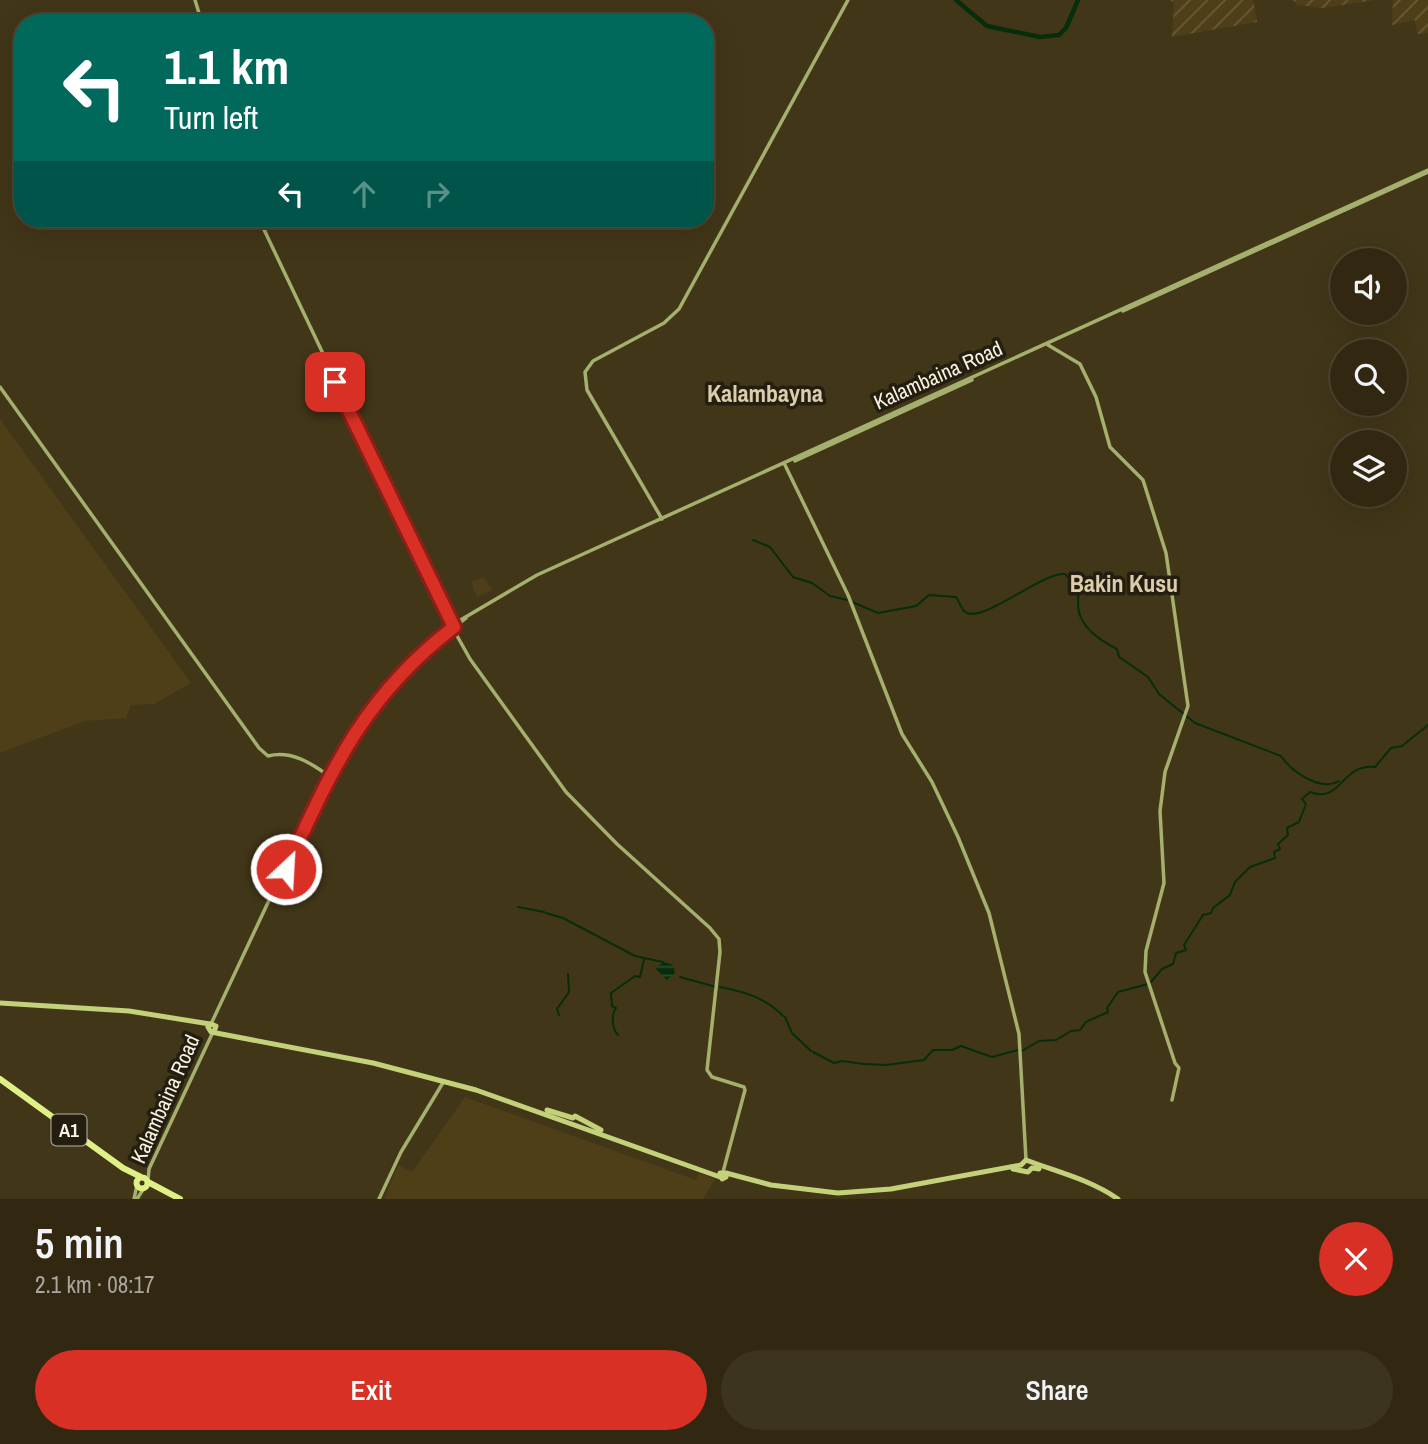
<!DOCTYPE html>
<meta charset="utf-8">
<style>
body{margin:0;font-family:"Archivo Narrow",sans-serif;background:#3d3420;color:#f1f3f6;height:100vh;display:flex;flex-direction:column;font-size:26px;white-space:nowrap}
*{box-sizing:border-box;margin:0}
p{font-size:23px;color:#a8a69f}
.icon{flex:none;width:38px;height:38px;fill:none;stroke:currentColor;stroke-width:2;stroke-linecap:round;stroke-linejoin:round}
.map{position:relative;height:1199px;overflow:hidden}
.panel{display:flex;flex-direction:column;background:#322812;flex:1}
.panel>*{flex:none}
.top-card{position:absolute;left:14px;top:14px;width:700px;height:214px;border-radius:28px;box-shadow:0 7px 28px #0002,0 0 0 2px #4d4432;background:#00695c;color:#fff;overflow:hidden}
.fabs{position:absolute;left:1330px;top:248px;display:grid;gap:14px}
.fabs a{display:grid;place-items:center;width:77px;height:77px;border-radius:50%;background:#322812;box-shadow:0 7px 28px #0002,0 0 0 2px #4d4432;font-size:35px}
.pin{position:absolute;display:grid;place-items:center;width:60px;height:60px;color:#fff;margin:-30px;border-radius:14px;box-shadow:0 4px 10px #0006}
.me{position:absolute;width:77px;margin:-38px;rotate:25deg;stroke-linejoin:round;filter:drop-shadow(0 0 5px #0008)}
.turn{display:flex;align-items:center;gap:24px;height:147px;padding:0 35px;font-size:32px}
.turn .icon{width:91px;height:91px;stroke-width:2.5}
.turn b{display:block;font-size:49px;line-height:60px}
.lanes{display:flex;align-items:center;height:66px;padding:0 35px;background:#0003;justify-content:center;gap:35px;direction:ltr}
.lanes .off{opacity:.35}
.round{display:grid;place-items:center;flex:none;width:74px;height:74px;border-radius:37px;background:#3d3420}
.headline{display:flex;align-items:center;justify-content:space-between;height:119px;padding:0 35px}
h1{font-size:42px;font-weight:600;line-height:52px}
.button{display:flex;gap:14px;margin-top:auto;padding:14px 35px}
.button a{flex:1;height:80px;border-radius:42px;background:#d93025;color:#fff;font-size:28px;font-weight:600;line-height:80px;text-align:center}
.button a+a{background:#3d3420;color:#f1f3f6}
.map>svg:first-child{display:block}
.built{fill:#4e3f19}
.industrial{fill:url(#industrial-furrows)}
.water{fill:url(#water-rules)}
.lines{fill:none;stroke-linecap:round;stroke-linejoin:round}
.stream{stroke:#062e0c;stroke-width:2}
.river{stroke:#062e0c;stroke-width:4.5}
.secondary{stroke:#a5b06e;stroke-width:3.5}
.primary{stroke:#c3d27a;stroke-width:5}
.highway{stroke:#def086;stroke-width:6}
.route-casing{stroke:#8d1f18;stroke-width:18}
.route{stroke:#d93025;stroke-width:12}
.labels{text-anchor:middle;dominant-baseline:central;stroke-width:7;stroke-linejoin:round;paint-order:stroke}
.shield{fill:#241e11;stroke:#bab3a3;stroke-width:2}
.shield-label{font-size:19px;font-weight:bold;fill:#faf3e2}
.street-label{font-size:21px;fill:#faf3e2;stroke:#241e11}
.quarter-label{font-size:24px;font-weight:bold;fill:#dbcdab;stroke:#241e11}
</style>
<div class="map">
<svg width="1428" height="1199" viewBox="0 0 1428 1199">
<defs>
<pattern id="industrial-furrows" width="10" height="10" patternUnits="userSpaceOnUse" patternTransform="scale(1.75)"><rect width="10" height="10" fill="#4e3f19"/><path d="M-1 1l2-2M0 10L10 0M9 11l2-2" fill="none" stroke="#685b3a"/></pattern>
<pattern id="water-rules" width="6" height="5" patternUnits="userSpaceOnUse" patternTransform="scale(1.75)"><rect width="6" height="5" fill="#062e0c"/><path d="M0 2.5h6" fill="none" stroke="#2b4d2f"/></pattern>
</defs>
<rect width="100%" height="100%" fill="#423618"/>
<!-- built -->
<path class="built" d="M0 419 191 683 154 704 131 705 126 718 85 721 0 753Z
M483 577 493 590 477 597 471 582Z
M465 1097 696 1180 699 1173 715 1179 703 1199H384L398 1165 412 1172Z"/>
<!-- industrial -->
<path class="industrial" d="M1170 0H1253L1257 22 1172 37 1174 3Z
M1293 0H1375L1323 8 1297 5Z
M1393 0H1428V33L1417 34 1415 20 1392 25Z"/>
<!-- water -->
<path class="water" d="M664 962 673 965 675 973 667 980 655 968Z"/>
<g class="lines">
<!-- stream -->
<path class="stream" d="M753 540 770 547 793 577 812 583 830 596 848 600
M852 602 878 613 916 606 929 595 956 597C959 601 961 608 964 611 979 627 1043 571 1065 574L1078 588C1079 596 1077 605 1079 612 1083 629 1103 642 1117 649L1119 657 1148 677 1159 694 1195 723 1281 756C1291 771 1320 792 1339 781
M518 907 544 912
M546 913 563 918 635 956 663 962
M680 977 716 987
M1151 982 1162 969 1173 964 1176 953 1186 950 1184 945 1203 915 1211 913 1213 908 1230 895 1235 882 1250 867 1275 858 1274 852 1280 849 1278 844 1288 835 1287 828 1299 822 1306 804 1302 799 1310 792C1342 804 1341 763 1375 767L1391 748 1402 746 1428 725
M720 987C745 992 766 998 783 1016
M559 1015 557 1009 569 992 568 974
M785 1017 792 1033 811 1051
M618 1035C612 1029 611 1015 616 1008L612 1006 611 993 635 976 640 977 644 959
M1022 1051 1039 1041 1056 1040 1071 1031 1080 1030 1086 1022 1108 1012 1107 1008 1118 992 1148 984
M813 1052 834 1063 842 1061 864 1064
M865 1064 886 1065 924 1060 933 1050H952L961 1046 992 1057 1018 1050"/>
<!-- river -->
<path class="river" d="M956 0 987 26 1040 37 1059 35 1066 28 1078 0"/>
<!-- secondary -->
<path class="secondary" d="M195 0 202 23
M259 219 452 625
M1123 311 1428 172
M1048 345 1080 364 1096 397 1110 447 1143 480 1166 553 1188 706 1165 772 1160 811 1164 883 1146 951 1145 972 1175 1063 1179 1068 1172 1100
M0 387 259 748 268 756C291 750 311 763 329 776
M795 461 972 380
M785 465 848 595 902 734 932 782 958 837 989 913 1019 1034 1026 1160
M662 519 587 390 585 372 593 361 664 323 679 309 848 0
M452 625 537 575 1428 170
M454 627 466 618
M452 629 451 625 470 659 566 792 617 844 710 928 719 939 720 952 707 1070 712 1077 744 1087 745 1090 723 1172
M368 711 388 687
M329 777 362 720
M293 853 324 787
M211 1024 339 751 386 685 449 627
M148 1180 149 1169 213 1032
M134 1199 137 1185
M137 1199 144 1188
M379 1199 401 1152 444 1081"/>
<!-- primary -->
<path class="primary" d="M0 1003 129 1011 210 1024
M214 1032 216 1026 211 1024 208 1027 211 1032 373 1063 476 1090 720 1177
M547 1110 573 1118 575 1116 601 1130
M1013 1169 1028 1172 1032 1168 1039 1169
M720 1173H725L726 1177 722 1179Z
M726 1173 771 1185 838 1193 891 1189 1021 1165 1026 1160C1057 1172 1089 1179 1118 1199"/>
<!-- highway -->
<path class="highway" d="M0 1079 123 1168 141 1177
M136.5 1183a5.5 5.5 0 1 1 11 0a5.5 5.5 0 1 1-11 0Z
M148 1182 180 1199"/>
</g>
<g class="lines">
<!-- route casing -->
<g class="route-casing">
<path id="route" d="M286 869C332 769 364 696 454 627L335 382"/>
</g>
<!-- route -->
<use href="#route" class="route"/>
</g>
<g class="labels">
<!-- shield labels -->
<rect class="shield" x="51.5" y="1114.5" width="35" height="31" rx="5"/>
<g class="shield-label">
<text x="69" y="1130">A1</text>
</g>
<!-- street labels -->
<g class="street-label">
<text transform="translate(938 375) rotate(-24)">Kalambaina Road</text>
<text transform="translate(165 1099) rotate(-66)">Kalambaina Road</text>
</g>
<!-- quarter labels -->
<g class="quarter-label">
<text x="765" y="393">Kalambayna</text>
<text x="1124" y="583">Bakin Kusu</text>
</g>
</g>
</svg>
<div class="fabs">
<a><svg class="icon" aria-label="sound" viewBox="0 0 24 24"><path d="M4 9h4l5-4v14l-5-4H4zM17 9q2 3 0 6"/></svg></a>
<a><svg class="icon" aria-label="search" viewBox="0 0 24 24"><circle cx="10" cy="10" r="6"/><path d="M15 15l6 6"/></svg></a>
<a><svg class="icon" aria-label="layers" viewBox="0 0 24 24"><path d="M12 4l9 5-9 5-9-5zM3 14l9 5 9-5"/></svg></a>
</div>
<div class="pin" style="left:335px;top:382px;background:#d93025"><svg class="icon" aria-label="arrive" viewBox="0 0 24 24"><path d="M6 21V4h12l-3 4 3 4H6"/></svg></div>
<svg class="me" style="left:286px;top:869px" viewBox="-20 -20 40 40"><circle r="17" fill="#d93025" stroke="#fff" stroke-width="3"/><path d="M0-11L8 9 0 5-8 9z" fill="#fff"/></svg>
<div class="top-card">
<div class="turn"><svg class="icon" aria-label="left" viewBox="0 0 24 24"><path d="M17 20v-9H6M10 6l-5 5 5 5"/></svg><div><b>1.1 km</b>Turn left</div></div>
<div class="lanes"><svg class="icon" aria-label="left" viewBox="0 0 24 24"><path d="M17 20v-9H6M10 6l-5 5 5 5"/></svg><svg class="icon off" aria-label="ahead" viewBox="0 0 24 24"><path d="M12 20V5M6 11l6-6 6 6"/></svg><svg class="icon off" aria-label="right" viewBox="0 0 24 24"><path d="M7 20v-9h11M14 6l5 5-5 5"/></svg></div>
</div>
</div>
<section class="panel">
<div class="headline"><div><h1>5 min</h1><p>2.1 km · 08:17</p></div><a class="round" style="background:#d93025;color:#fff"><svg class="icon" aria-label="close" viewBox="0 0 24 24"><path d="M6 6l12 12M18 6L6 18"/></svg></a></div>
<div class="button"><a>Exit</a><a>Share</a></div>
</section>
